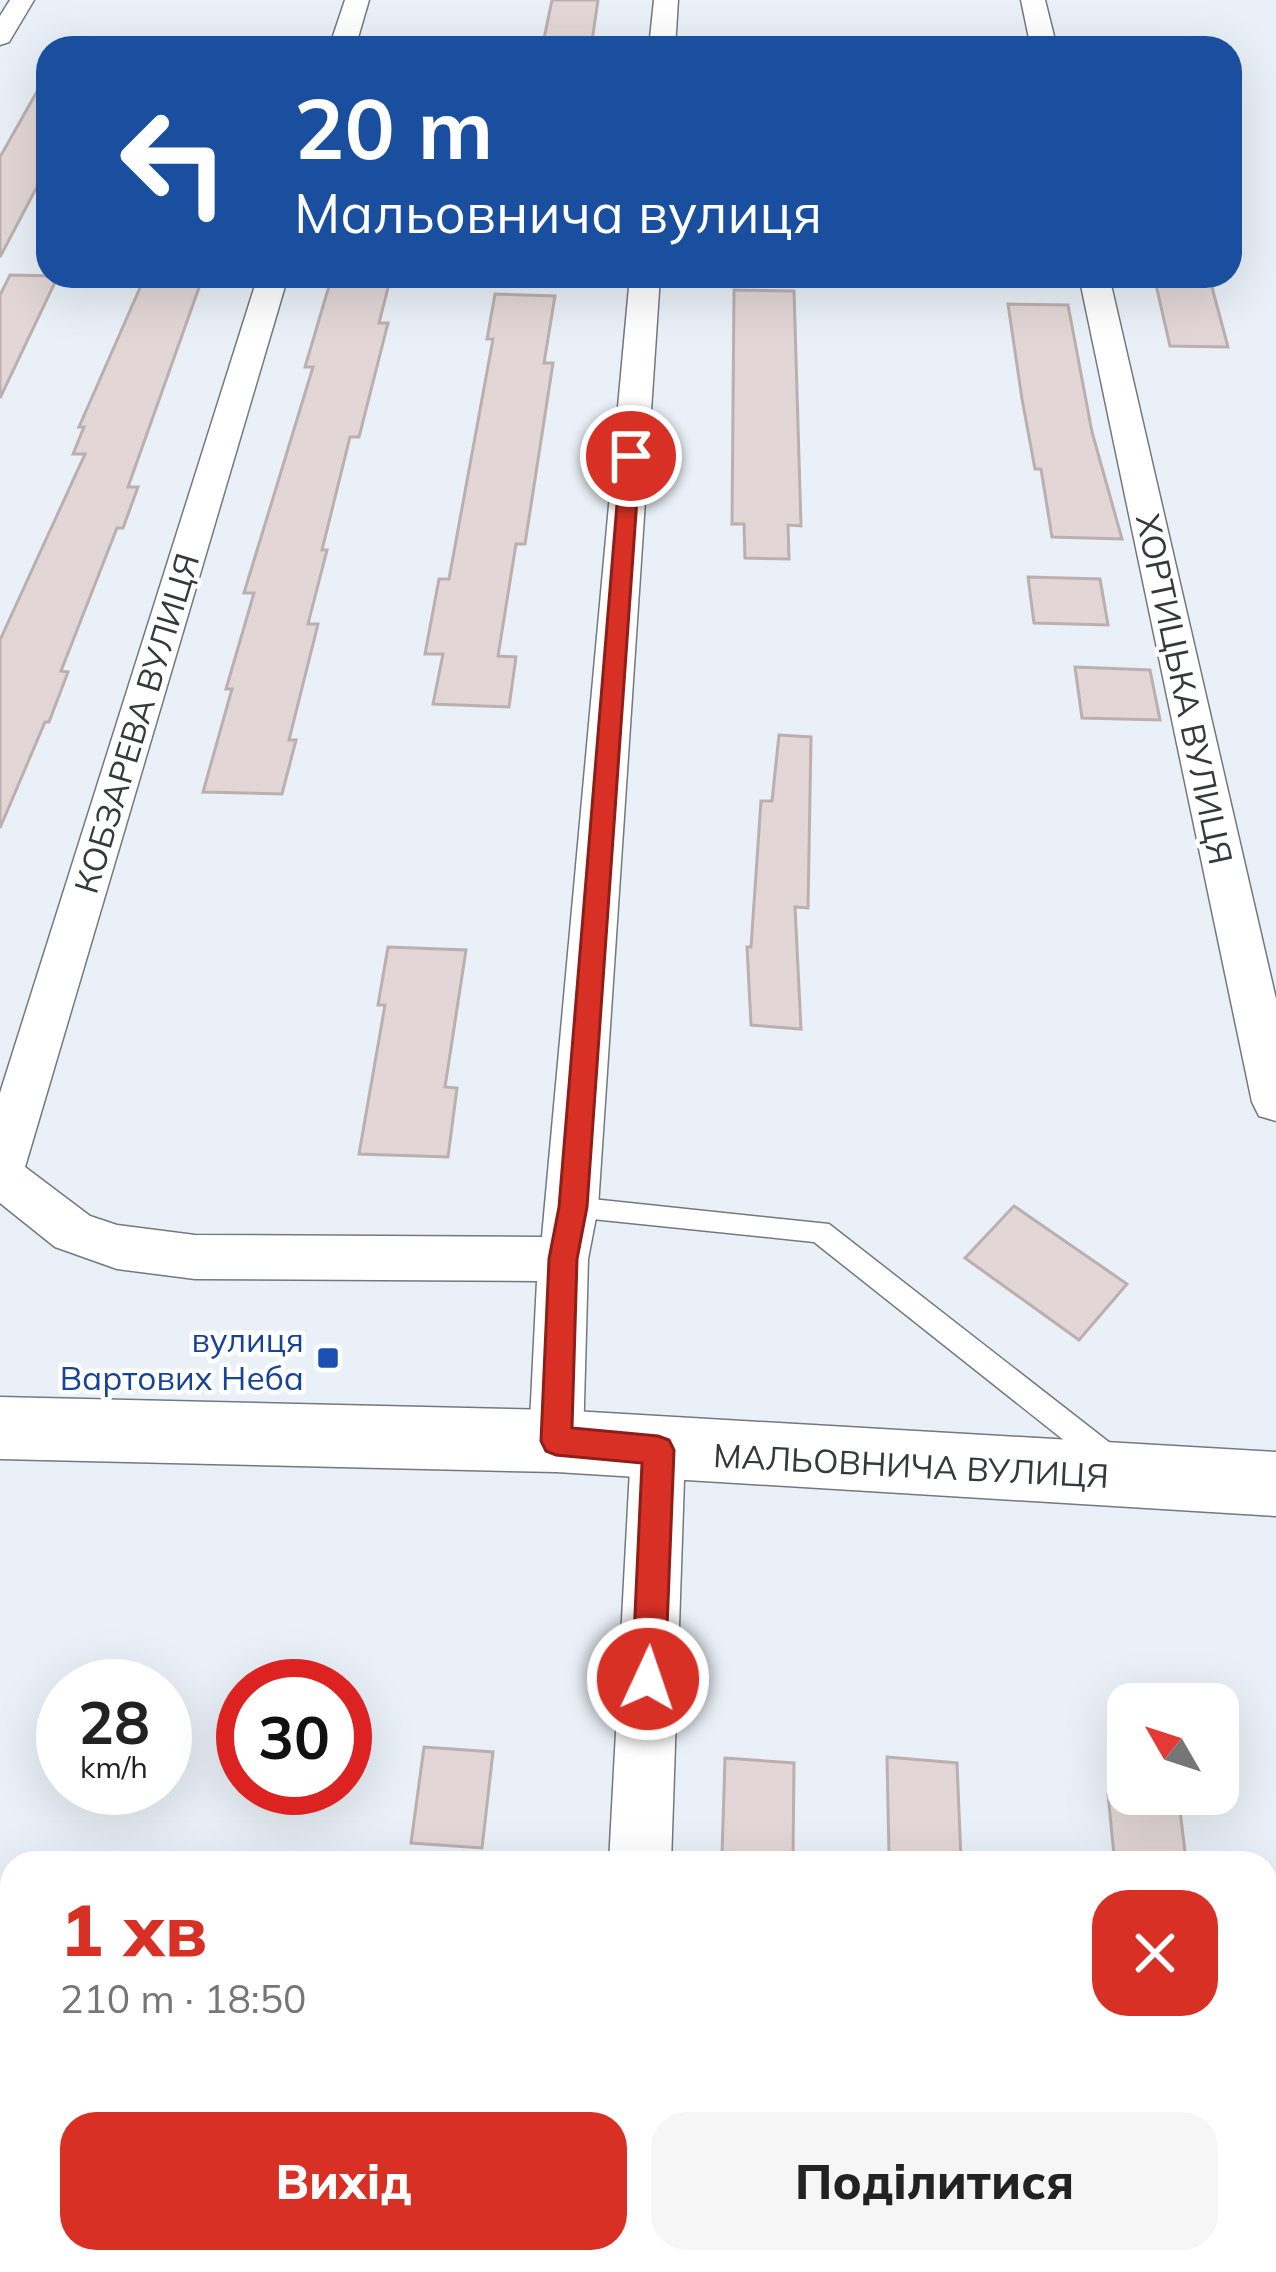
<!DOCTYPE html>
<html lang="uk">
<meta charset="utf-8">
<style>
body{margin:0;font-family:Mulish,sans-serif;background:#f6f6f6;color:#222;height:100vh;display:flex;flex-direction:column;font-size:45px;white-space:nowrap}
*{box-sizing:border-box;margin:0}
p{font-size:39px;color:#767676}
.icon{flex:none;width:66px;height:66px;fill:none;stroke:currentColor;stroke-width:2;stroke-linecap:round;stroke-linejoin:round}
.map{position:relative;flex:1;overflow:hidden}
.panel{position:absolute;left:0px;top:1851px;width:1278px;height:423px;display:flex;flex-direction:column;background:#fff;border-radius:36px 36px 0 0;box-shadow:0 12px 48px #0002}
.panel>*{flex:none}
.guide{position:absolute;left:36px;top:36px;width:1206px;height:252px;border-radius:36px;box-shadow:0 12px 48px #0002;background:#1a4fa0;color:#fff;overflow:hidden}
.needle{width:78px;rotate:309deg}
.controls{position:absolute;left:1107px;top:1683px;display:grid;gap:24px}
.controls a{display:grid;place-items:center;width:132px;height:132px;border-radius:24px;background:#fff;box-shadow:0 12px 48px #0002;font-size:60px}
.speed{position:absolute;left:36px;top:1659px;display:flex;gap:24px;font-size:60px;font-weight:700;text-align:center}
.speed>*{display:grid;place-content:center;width:156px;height:156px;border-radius:50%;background:#fff;box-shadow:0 12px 48px #0002;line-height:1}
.speed small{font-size:30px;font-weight:400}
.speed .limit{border:18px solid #d22;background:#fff;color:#111}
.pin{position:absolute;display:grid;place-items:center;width:102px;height:102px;color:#fff;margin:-51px;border:6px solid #fff;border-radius:50%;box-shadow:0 3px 12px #0007}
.me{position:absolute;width:132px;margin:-66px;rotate:3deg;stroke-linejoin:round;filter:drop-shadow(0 0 9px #0008)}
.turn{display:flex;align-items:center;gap:42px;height:252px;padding:0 60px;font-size:54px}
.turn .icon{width:156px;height:156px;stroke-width:2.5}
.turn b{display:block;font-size:84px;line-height:102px}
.round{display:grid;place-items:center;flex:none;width:126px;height:126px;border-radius:36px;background:#f6f6f6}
.summary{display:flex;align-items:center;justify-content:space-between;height:204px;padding:0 60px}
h1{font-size:72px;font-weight:800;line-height:90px;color:#d93025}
.action{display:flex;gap:24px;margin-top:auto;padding:24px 60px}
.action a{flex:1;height:138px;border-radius:36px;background:#d93025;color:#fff;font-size:48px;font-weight:800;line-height:138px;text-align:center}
.action a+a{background:#f6f6f6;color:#222}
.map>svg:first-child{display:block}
.building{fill:#e2d7d6;stroke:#bbb0af;stroke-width:3}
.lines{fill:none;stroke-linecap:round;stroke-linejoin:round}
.service-casing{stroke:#72797f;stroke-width:3}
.minor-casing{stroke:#72797f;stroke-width:3}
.tertiary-casing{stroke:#72797f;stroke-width:3}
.service{fill:#fff;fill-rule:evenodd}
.minor{fill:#fff;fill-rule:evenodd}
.tertiary{fill:#fff;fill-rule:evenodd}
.route{fill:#d93025;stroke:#8d1f18;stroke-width:3}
.transit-dot{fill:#1a4fb4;stroke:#fff;stroke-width:4.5}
.labels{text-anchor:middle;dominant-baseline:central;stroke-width:9;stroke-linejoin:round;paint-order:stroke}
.street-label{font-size:33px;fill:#36393c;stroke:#fff}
.transit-label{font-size:33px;fill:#164399;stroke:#fff;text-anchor:end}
</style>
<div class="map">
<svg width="1276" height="2272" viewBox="0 0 1276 2272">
<rect width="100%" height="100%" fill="#e9f0f7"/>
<!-- building -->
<path class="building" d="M552 0H598L591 48H542Z
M48 72V166L0 257V157Z
M10 275 58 276 0 398V295Z
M332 276H391L379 323H388L359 437H350L322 550H327L308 624H318L289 740H296L282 794 203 792 232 689H226L254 593H244L313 367H305Z
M1154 276H1209L1228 347 1170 346Z
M143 281 201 282 128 487H138L123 528H117L61 671 68 672 49 722H45L0 828V640L85 454H73L84 427H79Z
M734 290 794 291 801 526 788 525 789 559 745 558 744 524H732Z
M495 294 555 296 544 363H553L525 544H516L498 656 516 657 509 707 433 704 443 654H425L439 579H449L493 339H487Z
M1008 304 1068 305 1092 432 1122 539 1052 537 1041 469H1035L1022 399Z
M1028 577 1100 579 1108 625 1034 623Z
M1075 667 1150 670 1160 720 1082 718Z
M779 735 811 737 808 908 795 907 801 1029 751 1025 747 947H751L761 801H772Z
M388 947 466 950 445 1087 457 1088 448 1157 359 1154 385 1005H378Z
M1014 1206 1127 1284 1079 1340 965 1258Z
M424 1747 493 1752 482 1848 411 1843Z
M887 1757 957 1763 961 1860 889 1854Z
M725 1758 794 1763 793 1859 722 1855Z
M1108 1794H1178L1186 1860 1114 1855Z"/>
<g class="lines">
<!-- service casing -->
<g class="service-casing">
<path id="service" d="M573 1197 829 1224 1119 1450 1123 1459 1119 1468 1109 1472 1099 1468 814 1242 573 1217 564 1214 561 1207 564 1200Z"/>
</g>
<!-- minor casing -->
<g class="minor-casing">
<path id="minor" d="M10 0H34L9 42 0 45V16Z
M345 0H369L355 48H329Z
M654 0H678L675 48H649Z
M1021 0H1045L1057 48H1031Z
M258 276H288L25 1167 90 1216 117 1225 195 1235 542 1237 630 276H660L598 1207 588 1259 583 1441 575 1459 556 1466 537 1459 529 1441 537 1281 195 1279 117 1269 55 1247 0 1203V1093Z
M1079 276H1109L1276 999V1121L1259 1116 1252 1102Z
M658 1425 677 1432 685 1450 671 1863H609L631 1450 639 1432Z
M588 2262H658L659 2272H587Z"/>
</g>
<!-- tertiary casing -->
<g class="tertiary-casing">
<path id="tertiary" d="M0 1397 556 1410 1276 1452V1516L556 1472 0 1459Z"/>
</g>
<!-- service -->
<use href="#service" class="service"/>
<!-- minor -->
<use href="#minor" class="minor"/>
<!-- tertiary -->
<use href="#tertiary" class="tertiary"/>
</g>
<!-- route -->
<path class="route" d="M631 450 640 456 587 1207 577 1259 572 1428 658 1436 669 1440 674 1450 665 1679 660 1691 648 1696 636 1691 632 1679 642 1463 556 1455 546 1451 541 1441 549 1259 559 1207 621 456Z"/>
<!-- markers -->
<rect class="transit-dot" x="316" y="1346" width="24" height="24" rx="6"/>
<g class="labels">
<!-- street labels -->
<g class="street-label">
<text transform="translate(1185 689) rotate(78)">ХОРТИЦЬКА ВУЛИЦЯ</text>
<text transform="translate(136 723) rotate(-73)">КОБЗАРЕВА ВУЛИЦЯ</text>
<text transform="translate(911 1465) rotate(3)">МАЛЬОВНИЧА ВУЛИЦЯ</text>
</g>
<!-- transit labels -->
<g class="transit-label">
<text x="304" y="1339">вулиця<tspan x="304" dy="38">Вартових Неба</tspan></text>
</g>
</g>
</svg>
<div class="controls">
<a><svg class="needle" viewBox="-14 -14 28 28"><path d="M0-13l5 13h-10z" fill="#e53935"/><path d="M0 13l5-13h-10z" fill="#767676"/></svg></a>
</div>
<div class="speed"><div>28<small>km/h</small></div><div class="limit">30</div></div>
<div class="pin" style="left:631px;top:456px;background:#d93025"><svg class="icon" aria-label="arrive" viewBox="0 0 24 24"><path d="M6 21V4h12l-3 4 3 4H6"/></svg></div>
<svg class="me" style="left:648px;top:1679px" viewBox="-20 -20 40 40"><circle r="17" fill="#d93025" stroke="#fff" stroke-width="3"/><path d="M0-11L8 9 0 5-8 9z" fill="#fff"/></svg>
<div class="guide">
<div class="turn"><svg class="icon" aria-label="left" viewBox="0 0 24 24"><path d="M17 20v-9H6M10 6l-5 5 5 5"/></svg><div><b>20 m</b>Мальовнича вулиця</div></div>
</div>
<section class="panel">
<div class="summary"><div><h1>1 хв</h1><p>210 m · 18:50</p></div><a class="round" style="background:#d93025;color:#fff"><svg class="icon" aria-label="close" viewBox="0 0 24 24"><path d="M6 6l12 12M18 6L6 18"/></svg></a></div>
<div class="action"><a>Вихід</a><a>Поділитися</a></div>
</section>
</div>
